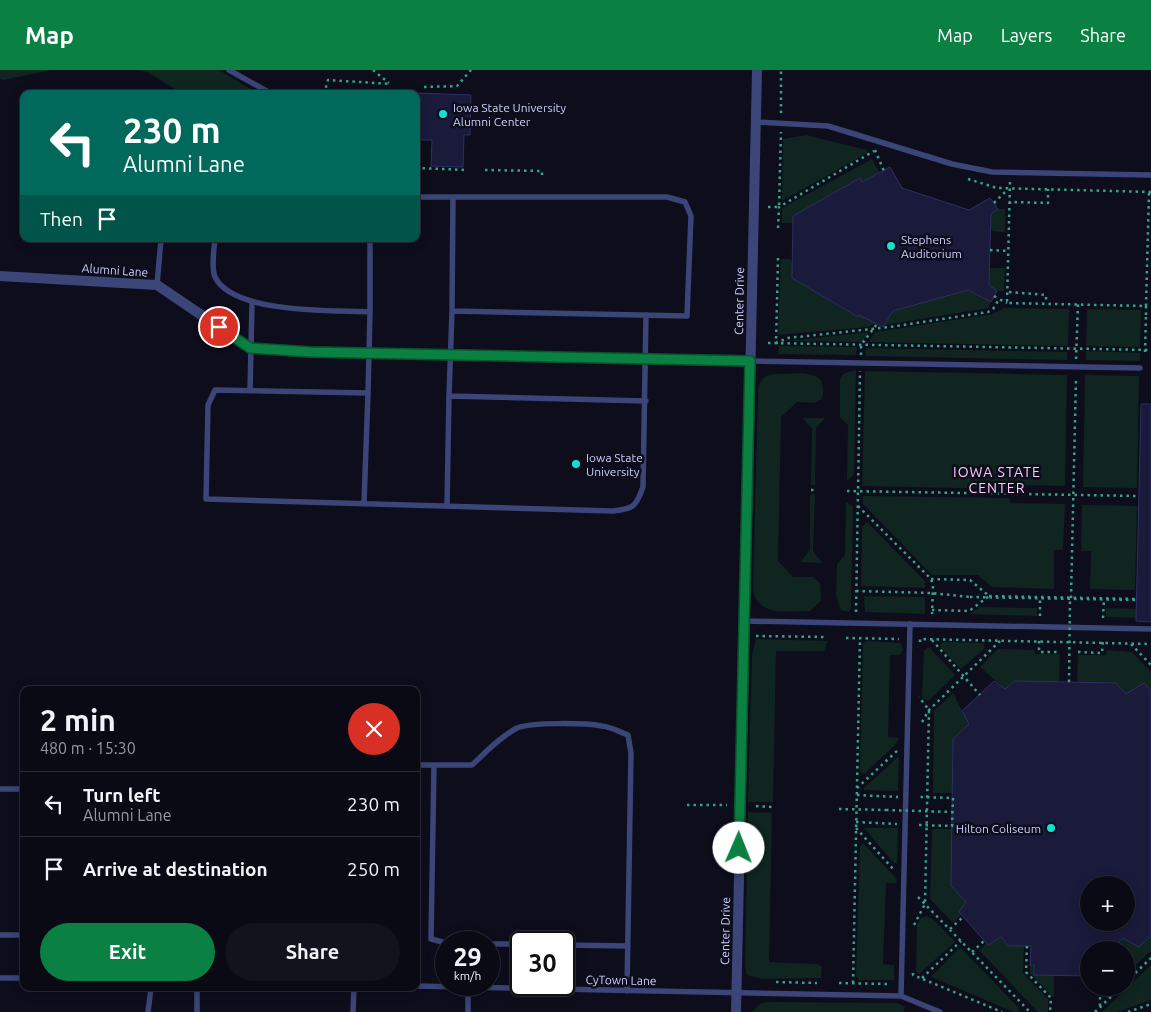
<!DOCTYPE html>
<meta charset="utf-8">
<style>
body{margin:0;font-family:Ubuntu,sans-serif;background:#13131e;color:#f1f3f6;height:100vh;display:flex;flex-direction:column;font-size:19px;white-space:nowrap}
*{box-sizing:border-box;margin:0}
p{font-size:16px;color:#999aa0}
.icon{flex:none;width:28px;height:28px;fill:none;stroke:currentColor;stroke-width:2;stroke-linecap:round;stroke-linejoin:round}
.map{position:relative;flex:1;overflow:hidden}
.sheet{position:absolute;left:20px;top:616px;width:400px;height:305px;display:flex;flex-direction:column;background:#0a0a15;border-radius:10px;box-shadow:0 2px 12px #0003,0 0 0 1px #2a2b34}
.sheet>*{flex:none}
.hud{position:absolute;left:20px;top:20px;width:400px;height:152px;border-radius:10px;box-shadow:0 2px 12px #0003,0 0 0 1px #2a2b34;background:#00695c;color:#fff;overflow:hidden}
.fabs{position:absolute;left:1080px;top:806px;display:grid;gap:10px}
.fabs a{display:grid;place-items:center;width:55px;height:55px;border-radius:50%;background:#0a0a15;box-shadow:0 2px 12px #0003,0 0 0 1px #2a2b34;font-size:25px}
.speed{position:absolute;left:435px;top:861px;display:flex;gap:10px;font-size:25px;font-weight:700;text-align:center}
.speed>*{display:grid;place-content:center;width:65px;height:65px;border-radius:50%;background:#0a0a15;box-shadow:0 2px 12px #0003,0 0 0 1px #2a2b34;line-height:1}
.speed small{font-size:12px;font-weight:400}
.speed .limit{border:2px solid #111;border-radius:8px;background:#fff;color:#111}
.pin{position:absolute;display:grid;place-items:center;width:42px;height:42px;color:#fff;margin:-21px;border:2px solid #fff;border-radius:50%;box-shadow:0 1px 5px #0007}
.me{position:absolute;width:55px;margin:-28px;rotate:1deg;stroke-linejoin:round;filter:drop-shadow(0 0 4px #0008)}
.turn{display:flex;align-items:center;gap:18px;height:105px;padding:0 20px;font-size:22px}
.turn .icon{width:65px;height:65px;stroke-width:2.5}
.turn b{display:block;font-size:35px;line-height:42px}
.then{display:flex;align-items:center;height:48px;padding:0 20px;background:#0003;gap:10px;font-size:19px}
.round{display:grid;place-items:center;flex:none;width:52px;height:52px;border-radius:26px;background:#13131e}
.overview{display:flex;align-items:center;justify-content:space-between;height:85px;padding:0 20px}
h1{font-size:30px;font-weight:700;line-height:38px}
.button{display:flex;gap:10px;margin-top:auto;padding:10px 20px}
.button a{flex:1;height:58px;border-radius:30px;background:#0b8043;color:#fff;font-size:20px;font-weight:700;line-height:58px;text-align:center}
.button a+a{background:#13131e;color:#f1f3f6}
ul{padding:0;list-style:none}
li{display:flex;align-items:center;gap:15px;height:65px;padding:0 20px;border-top:1px solid #2a2b34}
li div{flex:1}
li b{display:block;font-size:19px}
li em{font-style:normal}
header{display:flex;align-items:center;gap:30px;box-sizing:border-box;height:70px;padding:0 25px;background:#0b8043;color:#fff}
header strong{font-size:24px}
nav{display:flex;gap:28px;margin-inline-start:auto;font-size:18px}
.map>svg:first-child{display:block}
.green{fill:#102520}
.building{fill:#1a1a3b;stroke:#2e2f65;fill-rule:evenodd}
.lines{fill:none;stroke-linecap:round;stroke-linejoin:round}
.path{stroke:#36a587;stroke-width:2.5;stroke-dasharray:2.5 4;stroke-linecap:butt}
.service{stroke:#3b4577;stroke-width:5.5}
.minor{stroke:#3b4577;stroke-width:10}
.path-bridge{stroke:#36a587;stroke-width:2.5;stroke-dasharray:2.5 4;stroke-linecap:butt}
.route-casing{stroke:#07532c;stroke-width:12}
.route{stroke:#0b8043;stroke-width:9}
.poi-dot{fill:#12e1cb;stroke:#0d0d1c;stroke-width:2}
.labels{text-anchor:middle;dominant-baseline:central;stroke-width:5;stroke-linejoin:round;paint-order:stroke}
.poi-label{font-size:12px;fill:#cbd0fb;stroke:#0d0d1c;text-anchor:start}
.street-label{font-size:12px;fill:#cbd0fb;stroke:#0d0d1c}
.neighbourhood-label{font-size:14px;letter-spacing:1px;fill:#fbcdf4;stroke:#0d0d1c}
</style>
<header>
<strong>Map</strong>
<nav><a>Map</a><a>Layers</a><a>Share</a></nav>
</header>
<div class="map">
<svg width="1151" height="942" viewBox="0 0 1151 942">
<rect width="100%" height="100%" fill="#0d0d1c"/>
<!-- green -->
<path class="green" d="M0 0H51L4 10 0 9Z
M138 0H219L259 24H183L147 2Z
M806 65 867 80V83L782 131 783 69Z
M872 89 880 103 793 146V153H782V138Z
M998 139H1005V162L991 161V144Z
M781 189H790L793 195V208L857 247 866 232 875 253 869 257 778 265Z
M990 198H1005L1004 221H997L989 215Z
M968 220 991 232 988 238 885 255 893 241Z
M1004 238 1069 239 1068 276 869 272 875 262 993 244Z
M1087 239 1141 240 1140 277 1086 276Z
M869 262 862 272 789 271Z
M779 276 857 277 856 285 778 284Z
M866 278 1067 282V290L866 286Z
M1086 281 1140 283V291L1086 290Z
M856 300 854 404 847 411 848 355 840 347V310L843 304Z
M865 301 1067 305 1065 416 1010 415V419L862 416Z
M775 304C797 304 830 296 822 329L815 333 797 332 781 347 778 491 793 507H813L820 513 821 531 810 541C786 540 759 548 753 520L758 320C760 309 764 305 775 304Z
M1085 305 1139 306 1137 418 1083 417Z
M803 348H825L816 358 815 415H811L812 359Z
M810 424H815L813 481 822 493 800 492 810 480Z
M863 426 1010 428V433L1065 434 1063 480H1054V519L992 517 978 505H932L863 434Z
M846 432 853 437 851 537 849 542 841 540 836 526 837 494 845 485Z
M1082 435 1137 436 1135 520 1090 519 1091 481H1081Z
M867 452 925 511V518L861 516 862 457Z
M864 526 925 527V544L865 542Z
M979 537 1037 538V546L970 544Z
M1106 538 1137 539V548L1106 547Z
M756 569 828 571 824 581H776L773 732H748L752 585Z
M866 571 901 573 903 580 899 585H890L888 667 899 668 895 675 864 704 860 702 863 574Z
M945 572 983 573 985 578 961 599 940 577 941 573Z
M929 577 955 605 928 631 922 627 924 580Z
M998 579 1035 580V584H1060L1059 612 1014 611 1005 619 980 597Z
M1107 580 1132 582 1151 602V621L1144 614 1126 624 1116 613 1077 612 1078 585H1106Z
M953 623 969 654 953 669 952 723H933L934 641Z
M899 686 898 721 864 720V718Z
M748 742 772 743 769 892 818 894 822 897 821 908 763 909 747 905 745 895Z
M864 758H898L897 794 893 792Z
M932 759H952L951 816 966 832 959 842 961 845 953 853 930 829Z
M863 773 897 809 896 813H886L883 894 894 895V910H859L856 906 860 776Z
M927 846 934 850 955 872 919 904 916 901 917 854 921 848Z
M1151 866V881L1129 901H1126V880H1105L1111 879 1123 868 1139 877Z
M1001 867 1009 876H1024L1023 903 1048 929V942H1038L979 880 987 873 988 875Z
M960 877 1018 937 1020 942H1014L931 907Z
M1030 895 1054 905V928L1030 903Z
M1151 895V930L1117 942H1102Z
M768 932 898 933 905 937 903 942H752L761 933Z"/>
<!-- building -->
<path class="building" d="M416 23 471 25 470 65H464L463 97 431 96 432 70H416Z
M890 97 902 118 969 140 990 128 994 133 998 139 991 144 989 215 997 221 991 232 968 220 893 241 883 257 859 245 858 247 792 208 793 146 860 108 862 112Z
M1141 334H1151V552L1136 551Z
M994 611 1005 619 1014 611 1116 613 1126 624 1144 613 1151 621V866L1139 877 1123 868 1111 879 1089 880V906L1034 905V895H1030L1031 876H1009L1001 867 988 875 959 842 966 832 951 816 953 669 969 654 962 641ZM1089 815H1126V852H1089Z"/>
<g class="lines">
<!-- path -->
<path class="path" d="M373 0 389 13
M424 17 457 16 471 0
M324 24 328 10 391 14
M781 43V0
M875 80 884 101
M416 98 467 100
M485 100 542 101V106
M968 109 997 118 1151 122
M1010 112 1007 233 1146 236 1149 122
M994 133 1008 119
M1010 134V132L1048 133V119
M768 137H779L781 62
M778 158 779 137 874 81
M778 188 776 273 788 268 890 257 988 242 993 239 999 229 1007 233
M1009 222 1046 225V233
M994 226 999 229
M1146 245V236
M768 273 1151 280
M861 285V275L877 254
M1076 289 1078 234
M811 420H815
M847 421 1139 426
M858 436 931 509 933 515 932 544
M931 509 970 510 989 526 969 541 932 540
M856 521 932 523 970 527
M989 526 1137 529
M1071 528 1076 307
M856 542 860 301
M1040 546V527
M1103 548 1104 529
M756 566 827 567
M846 568 899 569
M932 570 980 625
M1039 571V582H1060
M920 572V569L1151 574
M1131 574 1151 595
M1078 582 1102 583 1103 570
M922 652 929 640 1000 571
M857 718 898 680
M857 725 898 727
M687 735H727
M756 736 773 737
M839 739 886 740
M856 752 897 754
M919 755 952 756 953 728 920 727
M856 758 894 800
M918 827 1030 942
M914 855 925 834 929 640 919 627
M950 859 963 847
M1027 876 1026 902 1051 928 1050 942
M1101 880V878
M972 882 984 871
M913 903V905L1002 942
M1126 903 1135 904
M922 908 961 871
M776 912 817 913
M1126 912 1151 888
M839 913 890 914
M853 913 860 568
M1100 936V918
M1095 942 1120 918
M1128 942 1151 934"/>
<!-- service -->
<path class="service" d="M229 0 272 24
M756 52 828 56 952 94 992 102 1151 105
M416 127H667L685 132 691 146 687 246 452 241 453 127
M215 169C214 179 211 197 215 207 233 244 333 240 370 242V169
M157 215 161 169
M452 241 449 326 646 331
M749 291 1140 298
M250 321 252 233
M368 323 370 242
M364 433 368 323 215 320 208 335 206 429 613 441C633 439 636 437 643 417L646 245
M447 436 449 326
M744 551 1151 559
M416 695H472C486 682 500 667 517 658 531 652 586 653 602 656 611 657 620 662 628 665L631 683 627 921
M434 695 431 869 446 873
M0 719H24
M0 865H24
M489 874H521
M564 875 628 876
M0 908H24
M416 916 901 926 940 942
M901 926 910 554
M148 942 151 918
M197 942V918
M353 942 354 918
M468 942V915"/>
<!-- minor -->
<path class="minor" d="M0 206 157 215 250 278 311 282 749 291
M736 942 757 0"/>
<!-- path-bridge -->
<path class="path-bridge" d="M990 180 1009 181
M1145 282 1146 245
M970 527 1137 530
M1069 612 1070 529
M886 740 952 742"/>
</g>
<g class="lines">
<!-- route casing -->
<g class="route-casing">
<path id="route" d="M219 257 250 278 311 282 750 291 739 778"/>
</g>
<!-- route -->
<use href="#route" class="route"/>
</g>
<!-- markers -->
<g class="poi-dot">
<circle cx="443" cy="44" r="5"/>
<circle cx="891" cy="176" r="5"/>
<circle cx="576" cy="394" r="5"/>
<circle cx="1051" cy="758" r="5"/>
</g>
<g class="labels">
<!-- poi labels -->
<g class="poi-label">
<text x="453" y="37">Iowa State University<tspan x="453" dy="14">Alumni Center</tspan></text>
<text x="901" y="169">Stephens<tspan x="901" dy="14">Auditorium</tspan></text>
<text x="586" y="387">Iowa State<tspan x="586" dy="14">University</tspan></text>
<text x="1041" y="758" text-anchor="end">Hilton Coliseum</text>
</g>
<!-- street labels -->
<g class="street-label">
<text transform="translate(115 200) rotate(4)">Alumni Lane</text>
<text transform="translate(739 231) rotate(-89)">Center Drive</text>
<text transform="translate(725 861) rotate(-89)">Center Drive</text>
<text transform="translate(621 910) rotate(1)">CyTown Lane</text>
</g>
<!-- neighbourhood labels -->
<g class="neighbourhood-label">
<text x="997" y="402">IOWA STATE<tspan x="997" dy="16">CENTER</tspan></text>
</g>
</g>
</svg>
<div class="fabs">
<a>+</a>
<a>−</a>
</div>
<div class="speed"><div>29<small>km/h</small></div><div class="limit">30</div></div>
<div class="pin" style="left:219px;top:257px;background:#d93025"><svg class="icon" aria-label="arrive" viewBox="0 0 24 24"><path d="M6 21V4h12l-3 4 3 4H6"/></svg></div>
<svg class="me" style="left:739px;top:778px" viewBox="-20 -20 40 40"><circle r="19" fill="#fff"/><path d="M0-13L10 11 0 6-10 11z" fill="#0b8043"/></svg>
<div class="hud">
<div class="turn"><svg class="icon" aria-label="left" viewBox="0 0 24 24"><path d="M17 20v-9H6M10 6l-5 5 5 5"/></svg><div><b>230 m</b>Alumni Lane</div></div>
<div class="then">Then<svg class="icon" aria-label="arrive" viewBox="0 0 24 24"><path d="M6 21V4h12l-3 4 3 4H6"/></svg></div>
</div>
<section class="sheet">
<div class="overview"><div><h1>2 min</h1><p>480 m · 15:30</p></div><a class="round" style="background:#d93025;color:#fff"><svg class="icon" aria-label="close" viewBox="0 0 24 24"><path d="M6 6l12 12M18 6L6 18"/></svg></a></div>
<ul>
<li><svg class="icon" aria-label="left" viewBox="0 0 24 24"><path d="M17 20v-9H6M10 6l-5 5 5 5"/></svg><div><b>Turn left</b><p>Alumni Lane</p></div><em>230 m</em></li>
<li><svg class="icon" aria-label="arrive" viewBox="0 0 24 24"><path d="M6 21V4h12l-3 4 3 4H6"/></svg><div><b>Arrive at destination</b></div><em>250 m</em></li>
</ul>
<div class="button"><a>Exit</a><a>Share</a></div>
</section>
</div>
